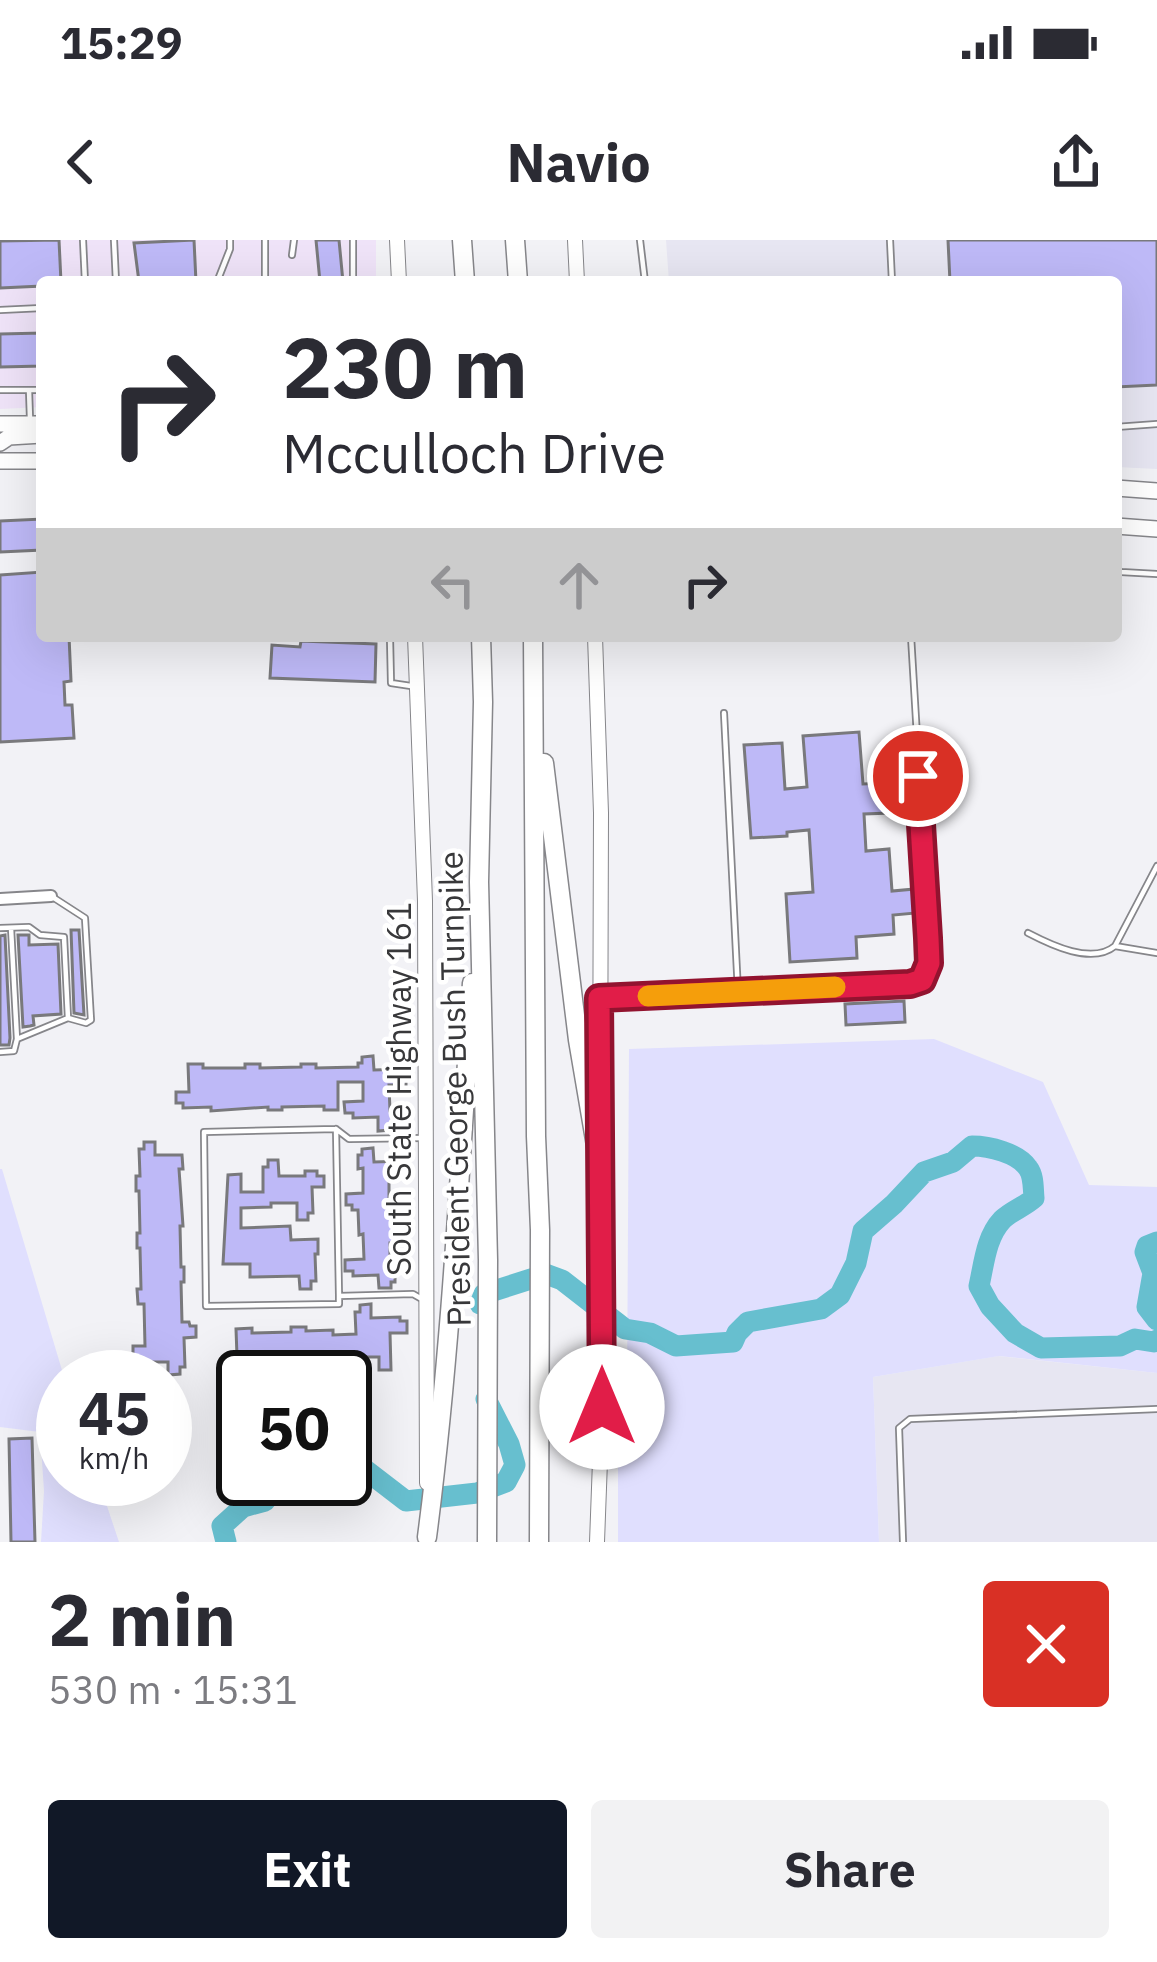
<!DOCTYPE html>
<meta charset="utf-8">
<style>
body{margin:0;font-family:"IBM Plex Sans",sans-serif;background:#f2f2f3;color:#2b2b33;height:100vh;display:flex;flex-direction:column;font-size:45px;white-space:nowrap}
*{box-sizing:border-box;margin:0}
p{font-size:39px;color:#7c7c81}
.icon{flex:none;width:66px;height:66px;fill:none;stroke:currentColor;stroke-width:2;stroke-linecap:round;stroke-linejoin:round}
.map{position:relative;height:1302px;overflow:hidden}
.sheet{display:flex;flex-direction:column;background:#fff;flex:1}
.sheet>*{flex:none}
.guide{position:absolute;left:36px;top:36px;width:1086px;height:366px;border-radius:12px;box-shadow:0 12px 48px #0002;background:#fff;color:#2b2b33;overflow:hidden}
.speed{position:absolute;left:36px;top:1110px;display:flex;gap:24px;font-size:60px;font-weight:700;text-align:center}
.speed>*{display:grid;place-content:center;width:156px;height:156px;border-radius:50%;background:#fff;box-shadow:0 12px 48px #0002;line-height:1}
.speed small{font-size:30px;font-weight:400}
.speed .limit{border:6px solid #111;border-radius:18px;background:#fff;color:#111}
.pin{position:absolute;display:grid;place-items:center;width:102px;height:102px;color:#fff;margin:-51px;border:6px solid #fff;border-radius:50%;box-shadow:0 3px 12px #0007}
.me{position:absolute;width:132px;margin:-66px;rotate:0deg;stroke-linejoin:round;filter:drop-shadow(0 0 9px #0008)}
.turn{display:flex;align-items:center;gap:42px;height:252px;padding:0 48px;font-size:54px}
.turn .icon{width:156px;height:156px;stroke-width:2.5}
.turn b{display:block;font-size:84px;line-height:102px}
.lanes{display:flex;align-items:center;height:114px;padding:0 48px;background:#0003;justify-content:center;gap:60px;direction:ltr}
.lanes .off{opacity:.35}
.round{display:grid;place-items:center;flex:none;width:126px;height:126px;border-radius:12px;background:#f2f2f3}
.overview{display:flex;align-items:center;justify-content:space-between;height:204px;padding:0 48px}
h1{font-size:72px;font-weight:700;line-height:90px}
.cta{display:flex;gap:24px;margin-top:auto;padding:24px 48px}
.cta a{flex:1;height:138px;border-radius:12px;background:#111827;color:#fff;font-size:48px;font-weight:700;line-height:138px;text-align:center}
.cta a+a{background:#f2f2f3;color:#2b2b33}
.status{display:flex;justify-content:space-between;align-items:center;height:84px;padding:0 60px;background:#fff;direction:ltr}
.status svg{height:33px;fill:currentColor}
header{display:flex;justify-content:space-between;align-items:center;height:156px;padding:0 48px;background:#fff;font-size:54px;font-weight:700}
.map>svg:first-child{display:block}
.commercial{fill:#efe3f8}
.built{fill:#e7e6f2}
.green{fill:#e0dffe}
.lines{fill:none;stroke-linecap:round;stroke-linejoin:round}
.river{stroke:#67bfcf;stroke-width:21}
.building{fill:#beb9f7;stroke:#79797c;stroke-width:3}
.lane-casing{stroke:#86868a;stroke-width:8}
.street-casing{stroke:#86868a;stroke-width:14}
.secondary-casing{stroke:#86868a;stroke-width:16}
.primary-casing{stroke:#86868a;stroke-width:18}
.highway-casing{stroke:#86868a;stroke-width:21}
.lane{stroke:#fff;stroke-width:4.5}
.street{stroke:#fff;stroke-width:10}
.secondary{stroke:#fff;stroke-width:14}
.primary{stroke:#fff;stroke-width:15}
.highway{stroke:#fff;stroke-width:18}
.route-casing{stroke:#92132f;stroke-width:30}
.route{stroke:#e11d48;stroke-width:21}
.slow{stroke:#f59e0b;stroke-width:21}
.labels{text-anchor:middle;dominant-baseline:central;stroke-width:9;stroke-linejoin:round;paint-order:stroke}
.street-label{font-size:33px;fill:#38383a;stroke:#fff}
</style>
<div class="status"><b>15:29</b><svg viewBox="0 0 49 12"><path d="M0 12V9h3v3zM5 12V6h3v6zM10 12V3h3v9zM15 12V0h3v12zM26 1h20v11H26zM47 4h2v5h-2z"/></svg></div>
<header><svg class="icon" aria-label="back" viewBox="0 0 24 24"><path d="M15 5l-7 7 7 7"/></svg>Navio<svg class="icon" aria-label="share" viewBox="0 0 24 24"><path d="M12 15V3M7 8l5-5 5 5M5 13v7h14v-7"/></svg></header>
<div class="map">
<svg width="1157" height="1302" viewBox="0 0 1157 1302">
<rect width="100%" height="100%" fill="#f2f2f6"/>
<!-- commercial -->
<path class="commercial" d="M0 0H376V42H42V167L0 169Z"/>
<!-- built -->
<path class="built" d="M666 0H1157V229L1116 227V42H669Z
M998 1116 1157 1133V1302H879L873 1137Z"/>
<!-- green -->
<path class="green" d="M934 799 1043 842 1089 945 1157 947V1133L999 1116 873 1137 879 1302H618V1159L627 1158 629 809Z
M0 929H2L64 1137 63 1239H98L119 1302H41L44 1251 40 1192 0 1187Z"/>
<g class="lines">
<!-- river -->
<path class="river" d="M1157 1002 1147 1006 1145 1012 1153 1033 1147 1067 1157 1080
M480 1064 484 1054 534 1038 543 1033 562 1040 625 1089 650 1093 676 1106 733 1102 737 1093 748 1082 821 1069 840 1055 856 1023 863 991 894 964 924 932 953 922 972 906C989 906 1018 913 1028 928 1034 936 1033 948 1034 958 1024 967 1011 971 1002 980 986 997 984 1024 979 1046L990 1066 1015 1093 1041 1108 1120 1106 1135 1099 1154 1102 1157 1100
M345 1217 350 1218 406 1261 477 1253 506 1242 515 1225 509 1204 486 1159
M226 1302 222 1286 243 1267 265 1261 256 1250 253 1239"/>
</g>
<!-- building -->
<path class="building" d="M59 0 61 42H42V46L0 48V1Z
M194 0 196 42H139L134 3Z
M316 0H339L343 42H320Z
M948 0H1157V145L1116 147V42H950Z
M42 93V126L0 127V94Z
M42 279V310L0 312V281Z
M42 332V396H69L71 441 64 442 65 465H72L74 498 0 502V335Z
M301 401 376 404 375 442 270 438 272 405 300 407Z
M859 492 863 544 888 543 890 573 864 574 866 611 889 609 892 651 915 649 916 673 893 675 894 694 856 697 857 718 790 722 786 654 813 652 809 590 787 592V596L751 598 744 505 782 503 785 549 807 547 803 496Z
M71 690H79L84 775 74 773Z
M5 695 10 798 9 805H0V696Z
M18 695H29V705L58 704 61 774 33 776 34 785 30 786 23 787Z
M904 761 905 782 846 785 845 764Z
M373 816 374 830 406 829V845H389L390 871H394V884H390V890L378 891V877L353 878V873H345L344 862 363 861V842H338V870H324V866L282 867V870H268V867L211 871V867L183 868V863H176V852H189L188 824H203V828H245V824H260V828L301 827V824H316V828L358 827V823H362V817Z
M144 902H155V915H182L183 929H179L183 986H180L181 1027H184V1042H181L182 1082H189L190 1086H196V1097L184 1098 185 1127H180V1134L168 1135V1122H139V1118H133V1106H145L144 1064H138L137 1049H141L140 1008H137V993H140L139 951H136V936H140L139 909H144Z
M373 908 374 922 406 921V937H389V963H394L395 987H406L407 1003H390V1029H395V1042H391V1048H379L378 1035 353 1036V1031H345V1020L364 1019 363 994 359 995 358 970H352V965H346V954L363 953V928L358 929V915H362V909Z
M268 920H278L279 936H305V931H317V936H324V947H312L313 973H308V980H297V963H271V967L241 968V988L290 986 291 1000 318 999V1014H315L316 1041H311V1049H300L299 1036 250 1037V1024H223L228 935 241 934V952H263V927H268Z
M371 1064V1078L400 1077V1081H407V1093H390L391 1130H379V1117H350V1113L328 1114V1133H314V1130L274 1131V1135H260L259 1131 231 1132V1127H225L224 1117 237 1116 236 1089 252 1088V1093L291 1092V1087H306V1091L333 1090V1095L356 1094 355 1072H360V1065Z
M32 1198 35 1302H11L9 1199Z"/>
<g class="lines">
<!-- lane casing -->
<g class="lane-casing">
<path id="lane" d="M83 0 85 42
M114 0 116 42
M265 0V42
M640 0 645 42
M890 0 892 42
M292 15 294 0
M217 42 230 9V0
M353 42V0
M0 70 42 68
M0 150H29L30 179
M29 150H42
M1116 187 1157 184
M1116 328 1121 332 1157 334
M363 396H390
M409 398H390L391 443 411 446
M724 473 738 752
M0 688 29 687 40 695 64 697 68 778
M11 688 17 799
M1028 693C1051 705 1092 725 1115 706L1157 626
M1115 706 1157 713
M605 758 910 744 922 740 929 723V697L911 396
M0 812 14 811 17 799 68 778 86 783 91 780 85 678 51 656
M336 889 349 899 423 898
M339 1056 336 889 204 892 206 1066 339 1064V1056L413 1054 420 1058
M903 1302 899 1188 910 1179 1157 1169"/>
</g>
<!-- street casing -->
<g class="street-casing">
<path id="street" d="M0 659 51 656"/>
</g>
<!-- secondary casing -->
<g class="secondary-casing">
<path id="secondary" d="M397 0 399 42
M575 0 577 42
M415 396 425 661 427 1243
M595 396 601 573 600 889
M597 1302 602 1167 600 929"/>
</g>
<!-- primary casing -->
<g class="primary-casing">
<path id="primary" d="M0 184H42
M0 203 9 197 42 195
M0 221H42
M1116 248 1157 251
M1116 286 1157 289"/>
</g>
<!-- highway casing -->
<g class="highway-casing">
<path id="highway" d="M462 0 465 42
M515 0 518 42
M481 396 483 462 479 642 488 1020 487 1302
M533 396 536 896 540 990 539 1302
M544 523 578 800 601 935
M427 1297C451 1113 460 928 472 743"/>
</g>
<!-- lane -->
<use href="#lane" class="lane"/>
<!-- street -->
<use href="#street" class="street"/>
<!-- secondary -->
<use href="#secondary" class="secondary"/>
<!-- primary -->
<use href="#primary" class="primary"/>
<!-- highway -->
<use href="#highway" class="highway"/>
</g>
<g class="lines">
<!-- route casing -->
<g class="route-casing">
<path id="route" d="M602 1167 599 758 910 744 922 740 929 723 928 698 918 536"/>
</g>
<!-- route -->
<use href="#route" class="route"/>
<!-- slow -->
<path class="slow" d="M648 756 835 747"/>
</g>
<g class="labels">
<!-- street labels -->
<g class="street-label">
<text transform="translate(398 849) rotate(-90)">South State Highway 161</text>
<text transform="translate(454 849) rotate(-91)">President George Bush Turnpike</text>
</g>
</g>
</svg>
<div class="speed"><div>45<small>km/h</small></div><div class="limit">50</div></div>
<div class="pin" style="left:918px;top:536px;background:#d93025"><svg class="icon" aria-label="arrive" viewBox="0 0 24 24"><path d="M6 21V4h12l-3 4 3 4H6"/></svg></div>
<svg class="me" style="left:602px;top:1167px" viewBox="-20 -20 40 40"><circle r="19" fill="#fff"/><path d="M0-13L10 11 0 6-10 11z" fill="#e11d48"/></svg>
<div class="guide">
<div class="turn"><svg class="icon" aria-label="right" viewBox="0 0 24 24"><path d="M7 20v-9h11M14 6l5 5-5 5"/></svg><div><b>230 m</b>Mcculloch Drive</div></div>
<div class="lanes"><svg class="icon off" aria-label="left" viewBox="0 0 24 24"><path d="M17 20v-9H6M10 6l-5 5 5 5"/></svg><svg class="icon off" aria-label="ahead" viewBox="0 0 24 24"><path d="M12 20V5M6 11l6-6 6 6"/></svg><svg class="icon" aria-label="right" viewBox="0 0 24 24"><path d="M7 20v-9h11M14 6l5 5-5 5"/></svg></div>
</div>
</div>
<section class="sheet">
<div class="overview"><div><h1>2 min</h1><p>530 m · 15:31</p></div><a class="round" style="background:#d93025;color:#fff"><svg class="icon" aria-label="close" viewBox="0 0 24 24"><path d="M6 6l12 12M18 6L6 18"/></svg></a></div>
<div class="cta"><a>Exit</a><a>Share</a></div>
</section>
